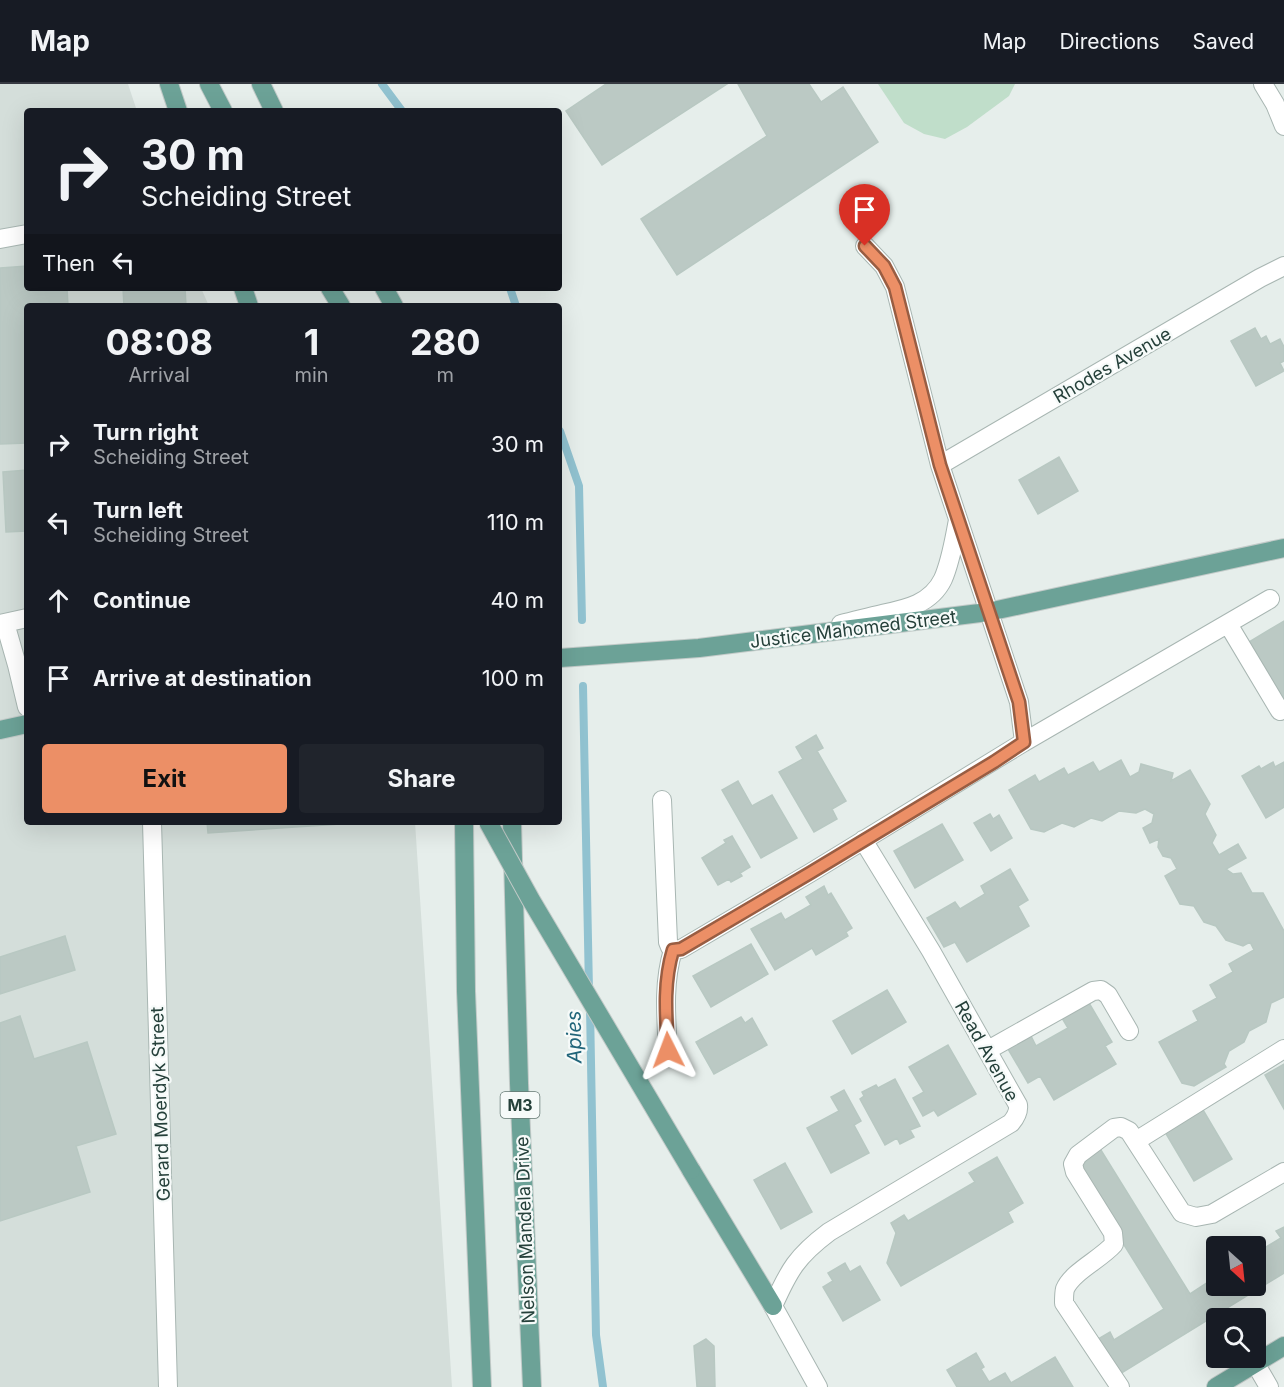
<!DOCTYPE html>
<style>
body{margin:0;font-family:Inter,sans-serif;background:#20242c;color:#f1f3f6;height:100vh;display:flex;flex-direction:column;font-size:22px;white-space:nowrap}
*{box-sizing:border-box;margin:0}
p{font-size:20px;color:#9ea1a6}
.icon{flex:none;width:33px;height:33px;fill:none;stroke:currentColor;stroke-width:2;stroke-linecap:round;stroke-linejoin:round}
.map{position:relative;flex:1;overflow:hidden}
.sheet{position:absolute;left:24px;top:219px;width:538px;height:522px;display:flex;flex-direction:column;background:#171b24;border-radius:6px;box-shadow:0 6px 24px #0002}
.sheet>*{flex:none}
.banner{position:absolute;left:24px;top:24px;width:538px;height:183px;border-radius:6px;box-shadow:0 6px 24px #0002;background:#171b24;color:#f1f3f6;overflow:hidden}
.needle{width:39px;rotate:153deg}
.tools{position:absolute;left:1206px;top:1152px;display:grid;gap:12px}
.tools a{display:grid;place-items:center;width:60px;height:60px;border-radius:6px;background:#171b24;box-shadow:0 6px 24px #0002;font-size:30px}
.pin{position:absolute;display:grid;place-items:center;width:51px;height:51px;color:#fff;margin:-62px -26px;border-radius:50% 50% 50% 0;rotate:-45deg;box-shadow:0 0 6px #0007}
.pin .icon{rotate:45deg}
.me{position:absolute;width:66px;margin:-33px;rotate:357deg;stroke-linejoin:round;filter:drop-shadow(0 0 4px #0008)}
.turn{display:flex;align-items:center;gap:21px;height:126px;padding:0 18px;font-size:27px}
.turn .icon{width:78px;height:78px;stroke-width:2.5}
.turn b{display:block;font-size:42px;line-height:51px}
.then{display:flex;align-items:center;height:57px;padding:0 18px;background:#0003;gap:12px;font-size:22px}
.eta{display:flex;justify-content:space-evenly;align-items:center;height:102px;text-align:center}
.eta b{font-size:36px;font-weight:700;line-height:42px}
.primary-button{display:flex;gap:12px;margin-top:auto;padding:12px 18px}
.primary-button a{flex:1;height:69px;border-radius:6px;background:#ec8f66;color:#111;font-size:24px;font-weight:700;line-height:69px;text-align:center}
.primary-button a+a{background:#20242c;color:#f1f3f6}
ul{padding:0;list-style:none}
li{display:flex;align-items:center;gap:18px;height:78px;padding:0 18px}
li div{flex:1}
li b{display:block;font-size:22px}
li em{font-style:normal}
header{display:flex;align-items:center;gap:36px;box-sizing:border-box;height:84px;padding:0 30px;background:#171b24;border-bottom:2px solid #363941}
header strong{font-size:28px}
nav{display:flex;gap:33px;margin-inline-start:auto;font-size:21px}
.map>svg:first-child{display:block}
.built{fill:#d4deda}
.green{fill:#c0deca}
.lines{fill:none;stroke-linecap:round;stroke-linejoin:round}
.stream{stroke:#91c2d0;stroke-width:8}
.building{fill:#bbc9c4;stroke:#b8c8c2;stroke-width:1.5}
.minor-casing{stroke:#a8b6b2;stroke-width:20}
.major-casing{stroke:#c2cac8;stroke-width:20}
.minor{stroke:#fff;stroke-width:18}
.major{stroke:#6ca297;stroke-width:18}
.major-bridge-casing{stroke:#c2cac8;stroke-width:20;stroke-linecap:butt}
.major-bridge{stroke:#6ca297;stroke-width:18}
.route-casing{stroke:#995d42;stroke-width:15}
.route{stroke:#ec8f66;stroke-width:10}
.labels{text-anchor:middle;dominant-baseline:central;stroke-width:4.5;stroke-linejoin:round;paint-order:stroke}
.shield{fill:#f6faf9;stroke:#647873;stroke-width:1.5}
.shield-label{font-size:16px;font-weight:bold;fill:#25403a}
.street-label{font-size:18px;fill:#25403a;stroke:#f6faf9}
.water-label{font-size:20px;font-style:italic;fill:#21657a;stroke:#f6faf9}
</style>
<header>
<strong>Map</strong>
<nav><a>Map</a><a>Directions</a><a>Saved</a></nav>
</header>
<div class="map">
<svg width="1284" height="1303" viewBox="0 0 1284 1303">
<rect width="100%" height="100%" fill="#e6eeeb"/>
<!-- built -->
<path class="built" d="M0 0H128L137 27H27V204H201L209 222H27V738H415L452 1303H0Z"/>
<!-- green -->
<path class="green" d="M878 0H1015L1009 12 967 43 945 55 924 50 904 39Z"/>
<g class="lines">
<!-- stream -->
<path class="stream" d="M382 0 402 27
M510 204 516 222
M560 347 579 402 582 536
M583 602 589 906
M590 924 596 1251 603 1303"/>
</g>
<!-- building -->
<path class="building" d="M606 0H727L602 81 566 27Z
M738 0H809L821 18 843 3 878 58 677 191 641 135 767 52Z
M27 182V204H67L68 222H27V359L0 360V184Z
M123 204H185L186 222H124Z
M1255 244 1261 255 1266 252 1270 260 1280 255 1284 263V277L1280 279 1284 287 1256 302 1231 257Z
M1059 373 1078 407 1038 430 1019 396Z
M27 386V447L6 448 3 388Z
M1284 537V628L1244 561Z
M816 651 823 664 817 667 846 717 832 725 837 735 814 748 779 688 803 675 796 663Z
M1121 676 1130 693 1139 688 1141 680 1173 689 1171 697 1190 686 1210 720 1205 730 1216 751 1212 759 1219 771 1238 760 1246 774 1226 785 1233 790 1241 789 1252 809H1263L1284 847V913L1271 919 1266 938 1249 947 1244 958 1229 967 1224 980 1226 983 1194 1002 1182 999 1159 958 1198 937 1193 927 1217 914 1210 901 1233 888 1229 880 1254 866 1250 858 1243 862 1226 856 1216 842 1204 838 1194 822 1180 820 1165 792 1177 785 1171 774 1163 772 1158 763 1159 755 1150 759 1143 744 1152 739 1154 730 1145 725 1136 729 1119 727 1102 737 1091 734 1074 743 1062 739 1044 748 1031 745 1009 706 1035 691 1039 698 1064 684 1068 691 1093 678 1099 688Z
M1273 678 1275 683 1284 678V723L1266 734 1242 692 1259 682 1261 685Z
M738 697 752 722 772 711 797 754 761 774 722 706Z
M990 730 993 735 999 731 1012 754 991 767 974 739Z
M207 738H340V740L208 749Z
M942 740 963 776 915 804 894 767Z
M732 752 750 783 740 789 742 792 731 798 729 795 718 801 702 774 726 759 724 756Z
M1010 785 1028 816 1018 822 1029 842 967 878 955 858 944 863 927 834 955 818 960 825 985 810 981 802Z
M824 802 828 811 831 809 852 844 846 848 848 852 816 871 812 864 775 886 751 845 781 829 785 836 811 821 806 813Z
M65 852 75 886 0 910V873Z
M751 860 768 890 711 923 693 892Z
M887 906 906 938 852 970 833 937Z
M1089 919 1112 958 1105 962 1116 980 1054 1016 1040 992 1028 999 1008 965 1031 952 1036 962 1068 944 1062 934Z
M20 932 34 975 87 958 116 1050 76 1062 90 1108 0 1137V939Z
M741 933 745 939 752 934 767 961 714 990 696 958Z
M948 961 976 1010 938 1032 934 1026 923 1032 913 1014 924 1008 909 983Z
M1284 980V1025L1265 991Z
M895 995 920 1042 910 1046 914 1053 900 1060 897 1054 885 1061 860 1015 864 1012 862 1008 876 1001 878 1004Z
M844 1006 861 1037 854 1041 869 1069 831 1089 807 1044 839 1027 831 1013Z
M1203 1026 1232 1075 1194 1097 1165 1048Z
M1099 1063 1190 1210 1216 1193V1202H1256V1169L1281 1154 1276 1147 1284 1143V1189L1115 1293 1093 1258 1110 1248 1114 1256 1164 1225 1076 1084 1085 1078 1081 1074Z
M997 1073 1023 1119 1008 1128 1013 1138 901 1202 887 1179 896 1149 891 1139 904 1131 908 1137 975 1098 969 1089Z
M785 1079 812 1128 781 1145 754 1096Z
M845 1179 850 1188 860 1182 880 1216 843 1237 823 1203 833 1197 828 1189Z
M706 1255 714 1262 715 1303H697L694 1262Z
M976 1269 984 1283 981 1285 989 1298 1005 1289 1011 1299 1055 1273 1073 1303H957L947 1286Z"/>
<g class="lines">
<!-- minor casing -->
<g class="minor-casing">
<path id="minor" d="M1263 0 1275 20 1284 42
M0 155 27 150
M865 162 884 182 895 203 940 381 1019 618 1024 658
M940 381 1260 194 1284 182
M5 539 17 581 27 623
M0 540 27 534
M841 540C855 537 868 533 882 530 906 525 931 520 943 495 951 477 954 456 958 436
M1228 540 1280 627
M662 716 668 858 670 863 673 866C663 899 666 932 668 966
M152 738 168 1303
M673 866 681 865 810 789 1024 658 1270 515
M988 966 1093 907 1101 906 1108 911 1129 947
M1136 1057 1284 965
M1255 1279 1269 1303
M818 1303 773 1222C789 1186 797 1172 829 1148L1011 1039C1016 1033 1019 1028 1018 1021L931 867 863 756
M1120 1303 1064 1219C1064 1215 1064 1209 1065 1205 1072 1188 1101 1175 1114 1160L1113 1149 1075 1088 1073 1080 1078 1071 1114 1044 1121 1043 1129 1047 1182 1129 1196 1133 1212 1130 1284 1088"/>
</g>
<!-- major casing -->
<g class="major-casing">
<path id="major" d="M169 0 178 27
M209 0 223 27
M261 0 274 27
M243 204 249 222
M330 204 341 222
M384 204 394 222
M560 574 699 564 988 528 1284 464
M0 646 27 640
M464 738 466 907 482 1303
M512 738 519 999 532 1303
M691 1086 773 1222
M1216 1303 1284 1262"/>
</g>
<!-- minor -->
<use href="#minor" class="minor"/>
<!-- major -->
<use href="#major" class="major"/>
<!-- major-bridge casing -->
<g class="major-bridge-casing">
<path id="major-bridge" d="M488 738 531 816 691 1086"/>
</g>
<!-- major-bridge -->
<use href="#major-bridge" class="major-bridge"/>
</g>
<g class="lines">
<!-- route casing -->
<g class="route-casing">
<path id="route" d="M668 966C666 932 663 899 673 866L681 865 810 789 994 678 1024 658 1019 618 940 381 895 203 884 182 865 162"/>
</g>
<!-- route -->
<use href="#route" class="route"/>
</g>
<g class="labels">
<!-- shield labels -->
<rect class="shield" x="500.5" y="1008" width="39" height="26" rx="4.5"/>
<g class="shield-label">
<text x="520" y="1021">M3</text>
</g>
<!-- street labels -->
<g class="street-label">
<text transform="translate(1112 281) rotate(-30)">Rhodes Avenue</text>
<text transform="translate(853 545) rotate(-7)">Justice Mahomed Street</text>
<text transform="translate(987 967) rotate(61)">Read Avenue</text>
<text transform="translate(160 1020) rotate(-92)">Gerard Moerdyk Street</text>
<text transform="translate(525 1146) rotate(-92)">Nelson Mandela Drive</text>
</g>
<!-- water labels -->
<g class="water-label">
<text transform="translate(574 953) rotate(-91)">Apies</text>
</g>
</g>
</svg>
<div class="tools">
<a><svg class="needle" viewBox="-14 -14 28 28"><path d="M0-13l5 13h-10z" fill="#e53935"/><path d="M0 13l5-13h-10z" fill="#9ea1a6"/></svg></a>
<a><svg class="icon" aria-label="search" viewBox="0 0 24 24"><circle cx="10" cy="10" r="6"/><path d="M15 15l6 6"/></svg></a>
</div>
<div class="pin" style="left:865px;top:162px;background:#d93025"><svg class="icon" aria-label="arrive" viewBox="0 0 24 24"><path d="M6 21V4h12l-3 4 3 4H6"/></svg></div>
<svg class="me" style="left:668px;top:966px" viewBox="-20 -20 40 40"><path d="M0-17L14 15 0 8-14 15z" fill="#ec8f66" stroke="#fff" stroke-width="4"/></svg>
<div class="banner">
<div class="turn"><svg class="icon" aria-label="right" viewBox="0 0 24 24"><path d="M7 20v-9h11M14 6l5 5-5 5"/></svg><div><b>30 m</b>Scheiding Street</div></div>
<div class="then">Then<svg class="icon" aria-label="left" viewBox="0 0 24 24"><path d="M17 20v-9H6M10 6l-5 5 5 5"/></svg></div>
</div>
<section class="sheet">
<div class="eta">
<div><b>08:08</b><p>Arrival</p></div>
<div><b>1</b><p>min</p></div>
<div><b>280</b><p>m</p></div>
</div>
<ul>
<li><svg class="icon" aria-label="right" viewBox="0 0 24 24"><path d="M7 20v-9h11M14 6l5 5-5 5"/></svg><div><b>Turn right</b><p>Scheiding Street</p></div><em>30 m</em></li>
<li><svg class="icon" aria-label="left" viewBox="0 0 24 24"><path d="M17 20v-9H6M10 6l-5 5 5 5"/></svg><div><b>Turn left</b><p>Scheiding Street</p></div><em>110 m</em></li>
<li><svg class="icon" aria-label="ahead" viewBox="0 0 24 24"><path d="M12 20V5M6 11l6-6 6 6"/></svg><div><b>Continue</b></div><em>40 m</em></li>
<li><svg class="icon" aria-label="arrive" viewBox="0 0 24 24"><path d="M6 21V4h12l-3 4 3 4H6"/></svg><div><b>Arrive at destination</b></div><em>100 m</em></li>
</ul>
<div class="primary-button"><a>Exit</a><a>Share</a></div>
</section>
</div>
